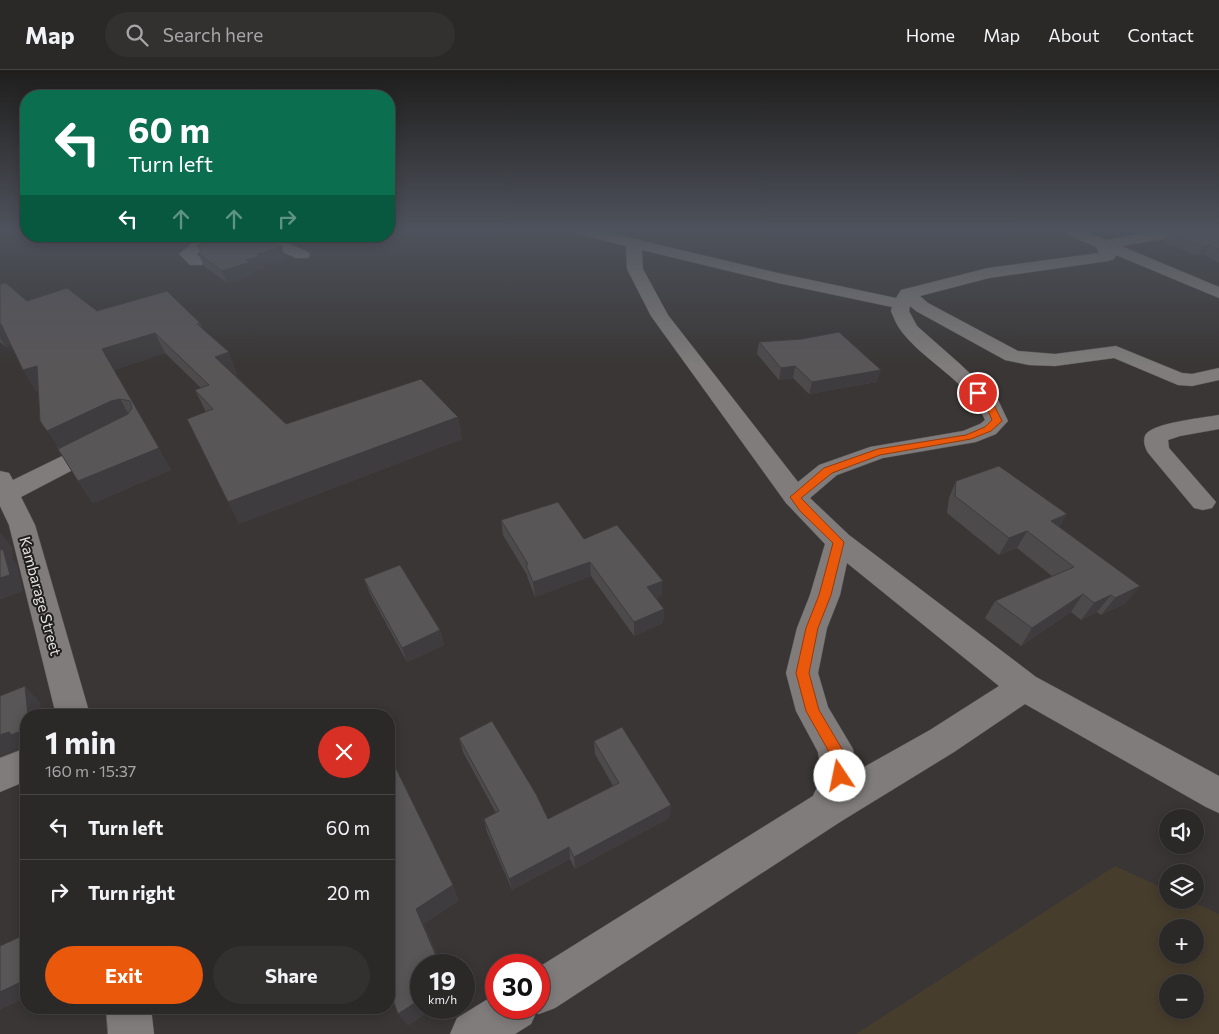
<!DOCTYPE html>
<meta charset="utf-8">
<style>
body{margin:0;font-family:Commissioner,sans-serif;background:#333030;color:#f1f3f6;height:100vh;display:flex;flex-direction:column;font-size:19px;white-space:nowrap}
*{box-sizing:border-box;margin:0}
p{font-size:16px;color:#a6a6a8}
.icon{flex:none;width:28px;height:28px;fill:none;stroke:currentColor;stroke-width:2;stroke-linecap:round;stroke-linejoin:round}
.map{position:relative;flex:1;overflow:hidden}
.drawer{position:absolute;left:20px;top:639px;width:375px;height:305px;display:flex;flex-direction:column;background:#2b2828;border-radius:20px;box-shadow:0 2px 12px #0003,0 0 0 1px #474445}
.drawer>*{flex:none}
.guide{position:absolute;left:20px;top:20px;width:375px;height:152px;border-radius:20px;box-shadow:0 2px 12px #0003,0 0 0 1px #474445;background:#0b6e4f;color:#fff;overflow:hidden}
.buttons{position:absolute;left:1159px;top:739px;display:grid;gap:10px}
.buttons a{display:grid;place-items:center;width:45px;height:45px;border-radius:50%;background:#2b2828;box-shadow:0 2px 12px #0003,0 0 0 1px #474445;font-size:25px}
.speed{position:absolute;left:410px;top:884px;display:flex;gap:10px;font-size:25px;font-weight:700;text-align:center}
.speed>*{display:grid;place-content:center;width:65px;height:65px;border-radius:50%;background:#2b2828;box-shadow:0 2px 12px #0003,0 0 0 1px #474445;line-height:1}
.speed small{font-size:12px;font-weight:400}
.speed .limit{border:8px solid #d22;background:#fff;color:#111}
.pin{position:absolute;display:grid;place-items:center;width:42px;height:42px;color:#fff;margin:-21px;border:2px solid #fff;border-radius:50%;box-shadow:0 1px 5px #0007}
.me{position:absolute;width:55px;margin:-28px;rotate:349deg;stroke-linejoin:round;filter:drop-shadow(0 0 4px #0008)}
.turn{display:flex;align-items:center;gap:18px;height:105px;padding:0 25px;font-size:22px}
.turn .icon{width:65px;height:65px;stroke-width:2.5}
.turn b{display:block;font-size:35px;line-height:42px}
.lanes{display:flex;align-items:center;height:48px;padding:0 25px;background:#0003;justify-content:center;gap:25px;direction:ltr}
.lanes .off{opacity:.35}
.round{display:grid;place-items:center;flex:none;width:52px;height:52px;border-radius:26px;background:#333030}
.summary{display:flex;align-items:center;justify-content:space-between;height:85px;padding:0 25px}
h1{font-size:30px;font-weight:700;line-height:38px}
.cta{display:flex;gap:10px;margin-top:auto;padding:10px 25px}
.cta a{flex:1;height:58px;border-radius:30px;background:#ea580c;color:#fff;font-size:20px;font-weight:700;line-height:58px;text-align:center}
.cta a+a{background:#333030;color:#f1f3f6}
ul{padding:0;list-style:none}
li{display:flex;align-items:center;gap:15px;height:65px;padding:0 25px;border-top:1px solid #474445}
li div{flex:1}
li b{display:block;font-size:19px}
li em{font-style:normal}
header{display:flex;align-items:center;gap:30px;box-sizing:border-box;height:70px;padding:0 25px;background:#2b2828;border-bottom:1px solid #474445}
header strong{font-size:24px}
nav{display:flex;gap:28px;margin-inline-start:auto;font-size:18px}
.search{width:350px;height:45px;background:#333030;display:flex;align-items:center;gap:12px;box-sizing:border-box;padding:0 18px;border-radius:28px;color:#a6a6a8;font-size:19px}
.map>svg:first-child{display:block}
.education{fill:#473d2d;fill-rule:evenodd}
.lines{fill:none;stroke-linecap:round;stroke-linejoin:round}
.minor-casing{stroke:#575553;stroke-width:1}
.minor{fill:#7f7c7b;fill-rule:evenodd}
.wall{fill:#4d4a4c}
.shaded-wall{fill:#3e3c3e}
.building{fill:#595658;stroke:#3e3c3e}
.route{fill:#ea580c;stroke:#983908}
.labels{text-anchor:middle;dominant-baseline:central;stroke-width:4;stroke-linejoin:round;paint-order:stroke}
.street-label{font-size:15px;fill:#e5e3e2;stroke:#1f1e1d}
</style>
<header>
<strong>Map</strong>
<div class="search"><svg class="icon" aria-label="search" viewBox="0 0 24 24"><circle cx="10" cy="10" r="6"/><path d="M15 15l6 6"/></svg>Search here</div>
<nav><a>Home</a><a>Map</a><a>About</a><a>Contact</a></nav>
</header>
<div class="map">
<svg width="1219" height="964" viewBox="0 0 1219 964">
<rect width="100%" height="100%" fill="#393635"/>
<!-- education -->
<path class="education" d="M1115 796 1167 820 1168 830H1189L1219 844V964H856ZM1168 858H1195V885H1168ZM1195 912V940H1168V912Z"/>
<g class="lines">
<!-- minor casing -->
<g class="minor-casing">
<path id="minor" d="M575 161H601L778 203 896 228 901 220 988 198 1099 183 1096 177 1066 164 1064 161H1084L1106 170 1155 161H1187L1185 164 1180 166 1121 176 1219 217V228L1116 185 1114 189 1108 191 989 208 920 226 928 233 1018 281 1055 284 1116 276 1182 303 1192 304 1219 298V310L1192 316 1178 315 1114 288 1055 296 1029 295 1005 290 916 241 910 236 909 241 917 256 960 294 998 330 1008 351 996 364 976 372 883 388 837 405 810 428 849 465 1036 607 1219 706V743L1206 737 1025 634 954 682 840 752 555 938 539 944 536 943 531 954 515 964H450L457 948 496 924V938H539V897L813 726 822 706 818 682 796 641 786 603 797 558 810 525 825 474 786 433 651 246 627 199 626 176 577 164ZM642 180 778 213 892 237 891 241C894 248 897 256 902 262 926 293 970 312 985 350L980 354 963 361 870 377 819 395 798 412 668 245 643 199ZM847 493 999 616 930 660 857 701 853 679 828 637 818 603 827 558 840 525Z
M201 166H218L197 184 204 192 202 195H190L179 184Z
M251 166H272L308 182 310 185 308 188H296L253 169Z
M1219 345V359L1180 366 1168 370 1169 378 1216 432 1212 438 1203 440 1194 438 1149 384C1145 379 1141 367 1148 362 1161 352 1202 348 1219 345Z
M99 370 107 372 111 377 107 382 21 427 35 455 90 645H56L9 455 0 436V401L9 403 13 410 91 372Z
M26 678V711L0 722V688Z
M106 938H151L154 964H108Z"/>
</g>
<!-- minor -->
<use href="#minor" class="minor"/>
</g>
<!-- wall -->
<path class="wall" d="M1118 161H1145L1127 164Z
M1219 161V193L1204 184 1198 186 1163 171 1168 162Z
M197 175 286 189 263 196 264 198 253 201 254 205 227 213 204 196 199 184 200 182Z
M0 214 27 231 97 241 200 253 202 259 237 303 234 304 286 354 458 347 462 369 239 454 206 342 195 320 201 318 165 283 114 300 171 400 93 433 78 411 58 379 38 321H36L23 300 11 275 6 277 0 272Z
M759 272 877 312 809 324 793 308 779 310 757 284Z
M956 411 1067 444 1059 457 1126 533 1101 545 1097 542 1081 550 1071 542 1021 576 985 548 995 531 1052 506 1017 478 999 485 947 443 949 428Z
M501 450 584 469 662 525 656 528 664 539 663 553 634 566 591 506 535 527 528 509 527 505 503 465Z
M364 509 440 560 444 575 407 592 370 524Z
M459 668 548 749 613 716 595 684 594 671 671 735 669 748 575 799 570 789 512 820 487 762 484 749 496 743 463 682Z"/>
<!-- shaded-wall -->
<path class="shaded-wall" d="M1128 161H1145L1127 164Z
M1210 175 1204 184 1198 186 1203 176Z
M282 177 286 189 263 196 264 198 253 201 254 205 227 213 222 201 257 184Z
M0 254H1L15 274 6 277 0 268Z
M155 263 165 283 114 300 102 279Z
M229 282 237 303 224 308 215 287Z
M37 296 50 317 36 321 23 300Z
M795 296 793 308 779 310 781 298Z
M881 300 877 312 809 324 812 312Z
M120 329 132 350 62 383 47 361 111 331Z
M458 347 462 369 239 454 228 432Z
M159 378 171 400 93 433 78 411Z
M1067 444 1056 462 1051 451Z
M1027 461 1017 478 999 485 1009 468Z
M0 462 12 477 13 489 17 494 23 521 0 530Z
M590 492 591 506 535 527 533 512Z
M663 511 662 525 647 532V517Z
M1140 516 1126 533 1101 545 1115 528Z
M1083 524 1071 542 1021 576 1032 558Z
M1111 525 1097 542 1081 550 1094 533Z
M664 539 663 553 634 566V552Z
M440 560 444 575 407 592 402 578Z
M25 616 40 632 42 645H28Z
M26 659V679L24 677 0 686V665L9 662Z
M671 735 669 748 575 799 574 787Z
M569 777 570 789 512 820 509 809Z
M453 815 459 831 424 854 442 895H440L416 839Z
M26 888V928L0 940V922Z
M421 929V938H435L408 956 398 944Z"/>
<!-- building -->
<path class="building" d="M1172 161H1219V180L1210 175 1203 176 1168 162Z
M227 166H265L282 177 257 184 260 186 246 190 250 192 222 201 199 184 201 180 197 175Z
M6 213 27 231 67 218 97 241 167 221 200 253 197 254 229 282 215 287 286 354 421 309 458 347 228 432 187 349 213 339 195 320 209 315 155 263 102 279 159 378 78 411 58 379 128 344 132 338 130 331 120 329 111 331 47 361 40 351 37 296 23 300 1 254H0V214Z
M839 262 881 300 812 312 795 296 781 298 759 272 802 269Z
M999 396 1067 444 1051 451 1140 516 1115 528 1111 525 1094 533 1083 524 1032 558 995 531 1074 497 1027 461 1009 468 955 426 956 411Z
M558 432 584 469 617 455 663 511 647 517 664 539 634 552 590 492 533 512 526 495 528 494 501 450Z
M3 479 10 505 0 508V480Z
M400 495 440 560 402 578 364 509Z
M25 616 28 645H26V659L11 665 9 662 0 665V626Z
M492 651 536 724 548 749 619 713 594 671 622 657 671 735 574 787 569 777 509 809 484 749 499 741 459 668Z
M389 684 453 815 416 839 440 895H421V929L398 944 389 919Z
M26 698V715L23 700Z
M26 864 25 910 0 922V876Z"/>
<!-- sky -->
<linearGradient id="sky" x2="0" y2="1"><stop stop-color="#1f1e1d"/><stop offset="0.54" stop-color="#4e525c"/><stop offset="1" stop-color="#4e525c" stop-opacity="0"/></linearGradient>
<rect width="1219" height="296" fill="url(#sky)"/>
<!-- route -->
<path class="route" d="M978 320 993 333 1002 351 991 361 971 369 880 385 832 403 801 428 844 472 831 525 818 558 809 603 819 640 842 679 848 706 846 711 840 713 835 711 828 680 806 641 796 603 806 558 819 525 833 473 800 441 790 427 824 398 878 379 966 365 985 357 992 350 986 336 973 323Z"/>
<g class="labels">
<!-- street labels -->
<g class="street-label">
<text transform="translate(41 526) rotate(75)">Kambarage Street</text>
</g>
</g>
</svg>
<div class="buttons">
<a><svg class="icon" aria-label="sound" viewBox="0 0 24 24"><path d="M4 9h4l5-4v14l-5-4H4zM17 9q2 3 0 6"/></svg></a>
<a><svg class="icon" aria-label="layers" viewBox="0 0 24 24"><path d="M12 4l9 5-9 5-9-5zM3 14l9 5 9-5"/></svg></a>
<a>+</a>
<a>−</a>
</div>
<div class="speed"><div>19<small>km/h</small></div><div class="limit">30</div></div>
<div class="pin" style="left:978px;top:323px;background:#d93025"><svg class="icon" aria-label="arrive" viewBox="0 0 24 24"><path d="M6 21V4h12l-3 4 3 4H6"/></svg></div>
<svg class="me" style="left:840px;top:706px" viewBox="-20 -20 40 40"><circle r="19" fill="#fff"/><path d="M0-13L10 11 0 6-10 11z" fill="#ea580c"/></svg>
<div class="guide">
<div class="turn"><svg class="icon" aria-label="left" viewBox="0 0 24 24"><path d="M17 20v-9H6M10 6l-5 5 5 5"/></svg><div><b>60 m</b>Turn left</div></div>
<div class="lanes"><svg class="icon" aria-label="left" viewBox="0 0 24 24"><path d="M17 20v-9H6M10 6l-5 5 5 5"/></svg><svg class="icon off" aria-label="ahead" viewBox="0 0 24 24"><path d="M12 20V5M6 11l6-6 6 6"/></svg><svg class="icon off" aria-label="ahead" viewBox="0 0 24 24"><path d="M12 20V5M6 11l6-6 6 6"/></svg><svg class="icon off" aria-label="right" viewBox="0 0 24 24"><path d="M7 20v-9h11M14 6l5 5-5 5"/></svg></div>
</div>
<section class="drawer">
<div class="summary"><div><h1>1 min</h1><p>160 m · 15:37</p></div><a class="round" style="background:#d93025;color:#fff"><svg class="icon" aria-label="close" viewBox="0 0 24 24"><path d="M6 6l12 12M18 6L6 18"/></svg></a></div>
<ul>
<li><svg class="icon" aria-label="left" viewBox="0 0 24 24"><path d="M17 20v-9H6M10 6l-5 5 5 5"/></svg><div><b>Turn left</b></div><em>60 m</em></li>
<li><svg class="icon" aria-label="right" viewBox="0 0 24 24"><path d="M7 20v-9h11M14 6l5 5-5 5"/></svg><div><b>Turn right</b></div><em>20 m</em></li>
</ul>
<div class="cta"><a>Exit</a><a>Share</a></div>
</section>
</div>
